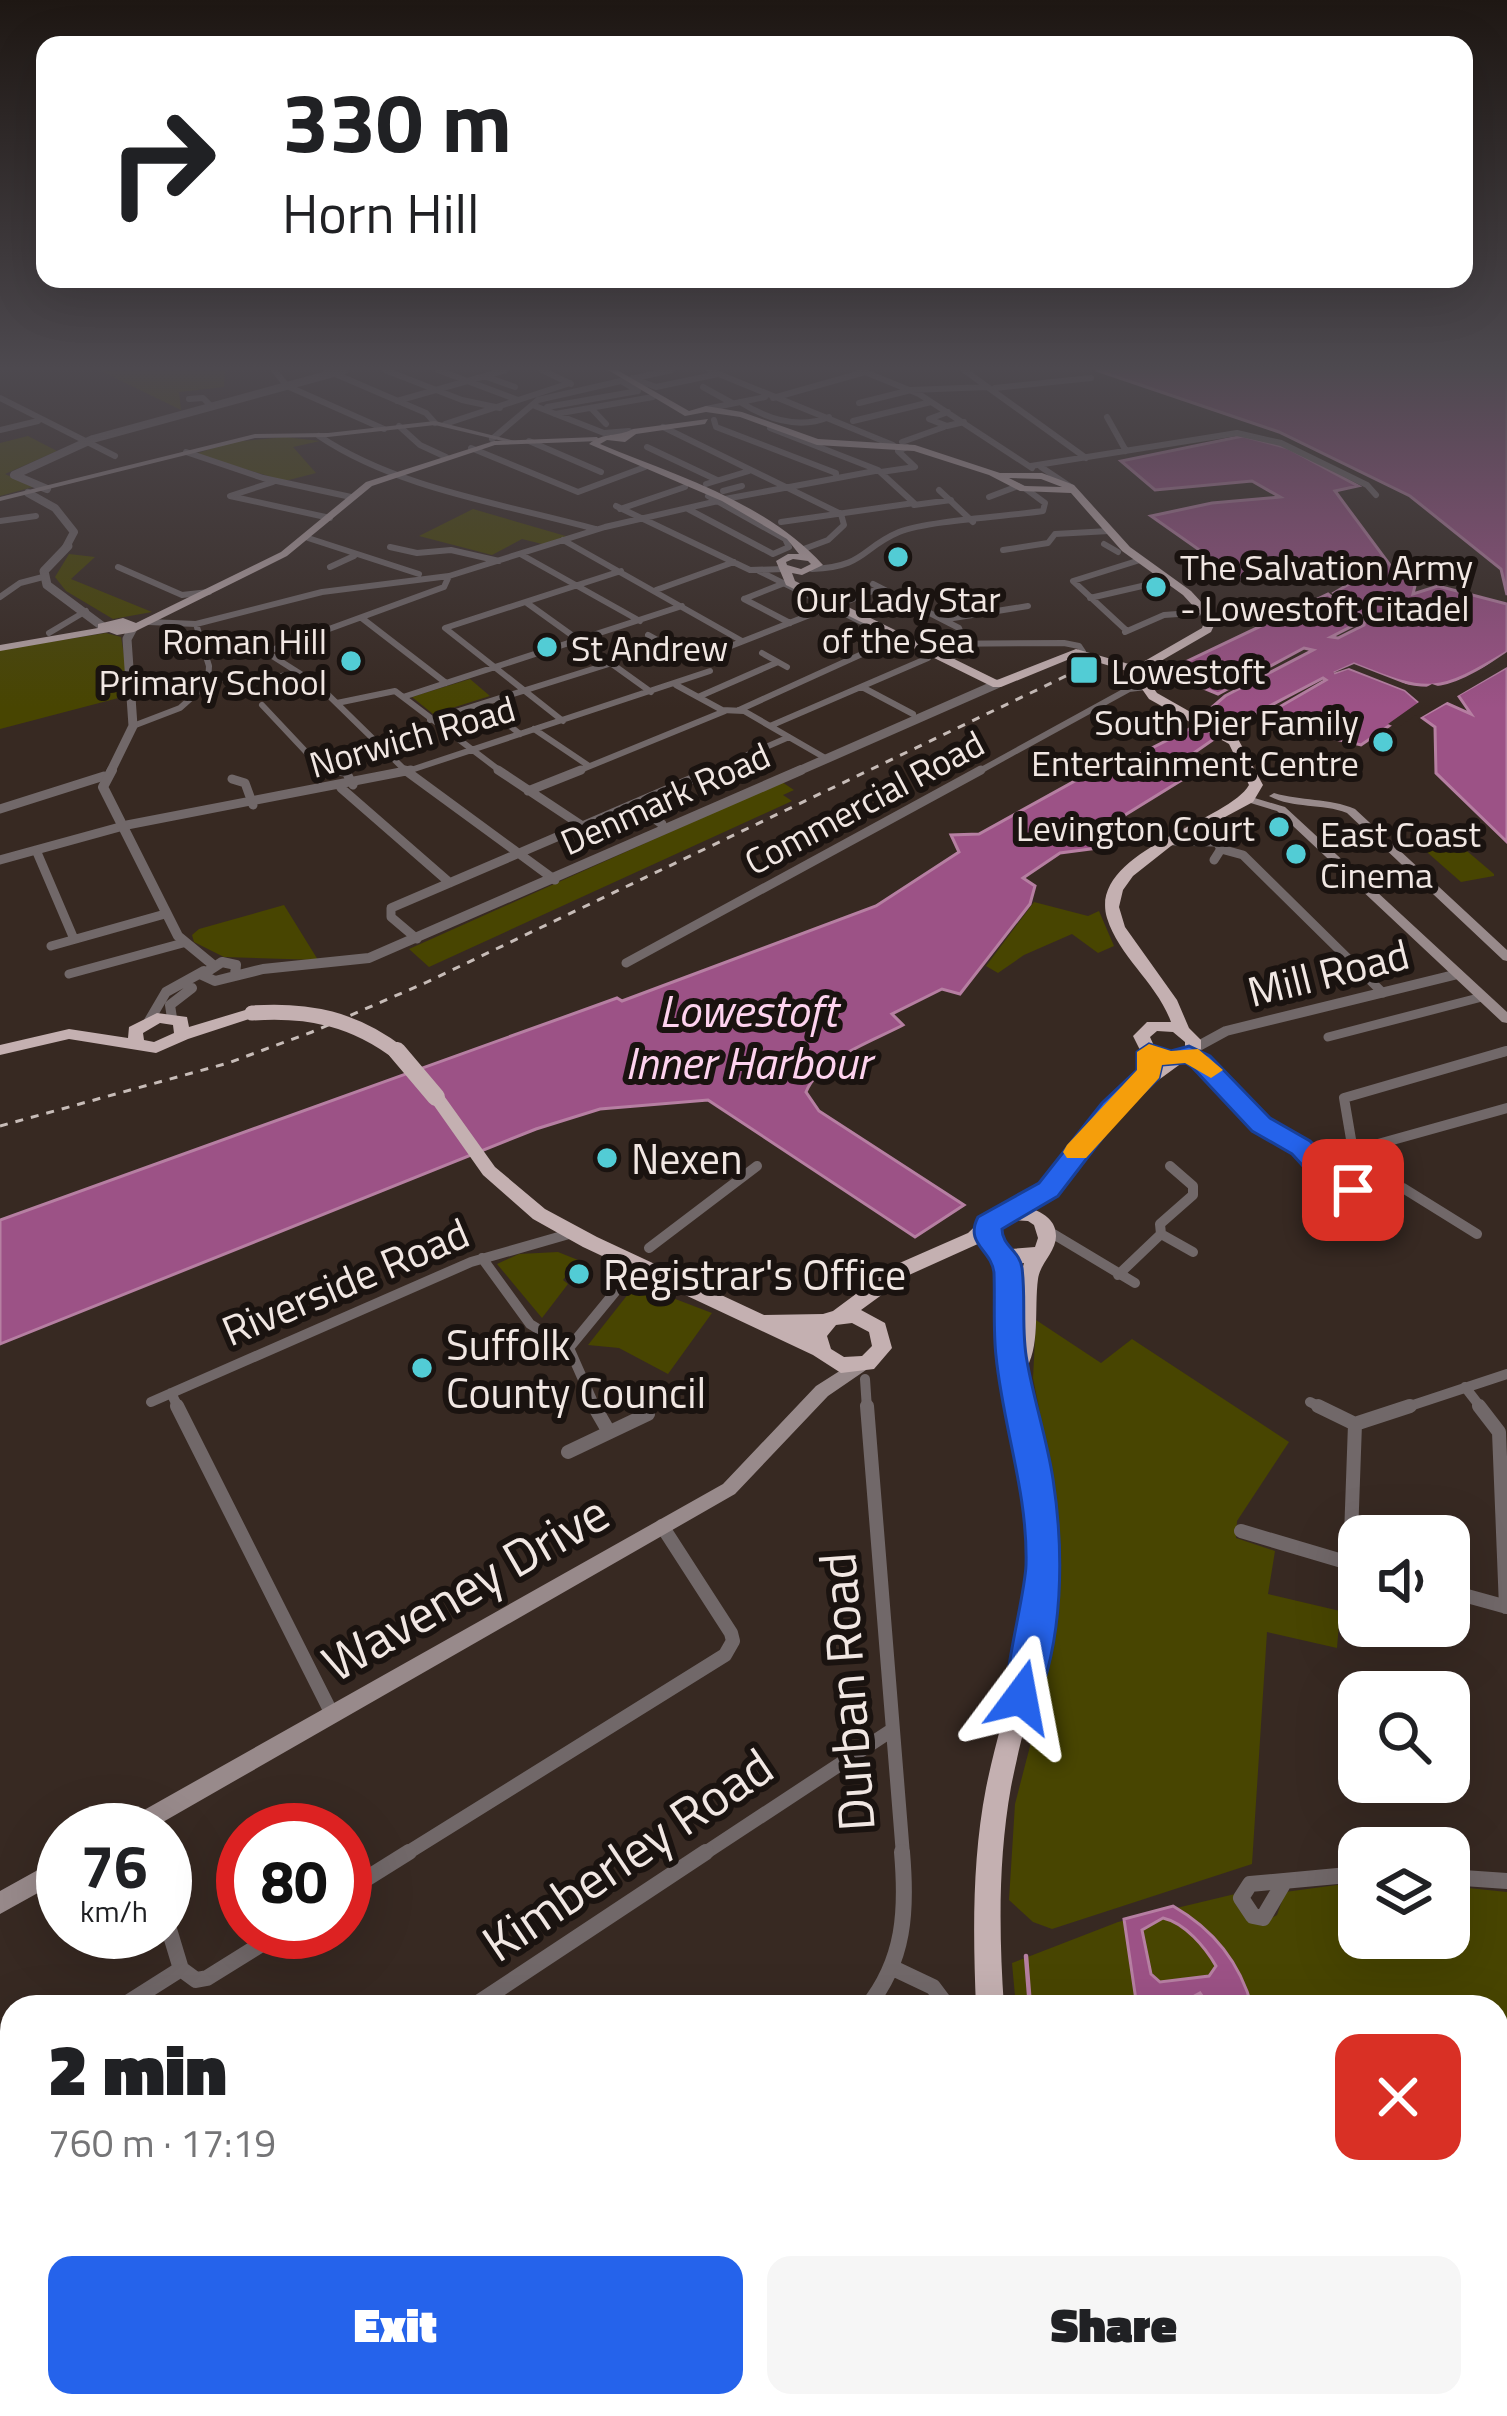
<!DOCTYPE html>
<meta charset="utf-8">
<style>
body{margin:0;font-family:"Titillium Web",sans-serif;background:#f6f6f6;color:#202124;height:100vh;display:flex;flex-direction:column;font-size:45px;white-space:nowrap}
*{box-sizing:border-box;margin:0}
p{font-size:39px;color:#757577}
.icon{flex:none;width:66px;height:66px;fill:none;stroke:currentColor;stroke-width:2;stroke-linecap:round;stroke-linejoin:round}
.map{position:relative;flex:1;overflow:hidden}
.sheet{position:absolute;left:0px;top:1995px;width:1509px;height:423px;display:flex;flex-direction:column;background:#fff;border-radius:36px 36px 0 0;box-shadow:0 12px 48px #0002}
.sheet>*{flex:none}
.guide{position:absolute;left:36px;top:36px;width:1437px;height:252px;border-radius:24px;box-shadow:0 12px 48px #0002;background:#fff;color:#202124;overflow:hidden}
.buttons{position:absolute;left:1338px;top:1515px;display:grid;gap:24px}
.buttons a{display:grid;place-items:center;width:132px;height:132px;border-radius:24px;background:#fff;box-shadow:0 12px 48px #0002;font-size:60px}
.speed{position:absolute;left:36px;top:1803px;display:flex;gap:24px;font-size:60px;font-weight:700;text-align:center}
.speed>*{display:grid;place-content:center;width:156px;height:156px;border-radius:50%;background:#fff;box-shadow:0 12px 48px #0002;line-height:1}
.speed small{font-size:30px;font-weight:400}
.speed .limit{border:18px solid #d22;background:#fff;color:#111}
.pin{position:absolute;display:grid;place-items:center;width:102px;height:102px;color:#fff;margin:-51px;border-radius:24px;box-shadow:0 6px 18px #0006}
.me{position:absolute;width:132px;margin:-66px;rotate:13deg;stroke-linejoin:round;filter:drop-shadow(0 0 9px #0008)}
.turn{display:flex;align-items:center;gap:42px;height:252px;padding:0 48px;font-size:54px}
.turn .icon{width:156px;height:156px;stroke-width:2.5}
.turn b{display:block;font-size:84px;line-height:102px}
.round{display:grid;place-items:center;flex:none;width:126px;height:126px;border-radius:24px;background:#f6f6f6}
.summary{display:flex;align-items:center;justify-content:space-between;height:204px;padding:0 48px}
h1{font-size:72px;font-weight:800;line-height:90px}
.action{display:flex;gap:24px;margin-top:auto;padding:24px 48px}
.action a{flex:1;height:138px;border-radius:24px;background:#2563eb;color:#fff;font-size:48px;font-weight:800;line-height:138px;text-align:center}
.action a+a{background:#f6f6f6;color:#202124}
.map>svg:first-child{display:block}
.green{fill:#484501}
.water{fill:#9c5286;stroke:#b67fa2;stroke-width:3;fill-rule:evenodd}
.pier{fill:#372922}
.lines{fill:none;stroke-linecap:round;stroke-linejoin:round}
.stream{stroke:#b67fa2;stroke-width:4.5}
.minor-far4{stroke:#716869;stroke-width:6}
.minor-far3{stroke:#716869;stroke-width:9}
.minor-far2{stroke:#716869;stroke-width:10}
.minor-far1{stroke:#716869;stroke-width:14}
.minor{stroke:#716869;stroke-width:16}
.tertiary-far2{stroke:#716869;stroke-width:8}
.tertiary-far1{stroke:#716869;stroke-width:9}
.tertiary{stroke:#716869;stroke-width:10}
.secondary{fill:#988a8b;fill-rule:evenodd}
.primary{fill:#b6a4a5;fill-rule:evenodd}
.trunk{fill:#c4b0b1;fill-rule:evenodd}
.rail{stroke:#c7bcb8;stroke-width:3;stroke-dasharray:8 8;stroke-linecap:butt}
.trunk-bridge-far1{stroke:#c4b0b1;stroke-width:15}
.trunk-bridge{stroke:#c4b0b1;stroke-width:18}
.route{fill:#2563eb;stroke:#184099;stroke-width:3}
.slow{fill:#f59e0b}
.poi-dot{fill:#52ccd5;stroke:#1a1310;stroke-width:4.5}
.labels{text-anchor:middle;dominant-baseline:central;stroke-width:12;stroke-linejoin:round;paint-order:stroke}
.far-poi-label{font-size:36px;fill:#f1e7e3;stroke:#1a1310;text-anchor:start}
.far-street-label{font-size:36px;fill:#f1e7e3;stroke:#1a1310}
.street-label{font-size:42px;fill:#f1e7e3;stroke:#1a1310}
.poi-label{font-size:42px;fill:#f1e7e3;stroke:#1a1310;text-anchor:start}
.water-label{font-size:45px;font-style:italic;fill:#fed3ef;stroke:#1a1310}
.near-street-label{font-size:51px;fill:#f1e7e3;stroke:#1a1310}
</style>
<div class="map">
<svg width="1507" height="2416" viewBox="0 0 1507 2416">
<rect width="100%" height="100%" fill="#372922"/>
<!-- green -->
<path class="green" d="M99 370H225L224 387 179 392 181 410Z
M28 436 57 451 5 474 33 487 0 496V443Z
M285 437 320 441 293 447 316 473 285 481 195 454 233 442Z
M473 509 569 537 546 545 522 539 492 555 419 536Z
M69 554 95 557 71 579 152 612 113 619 66 591 55 577Z
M106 633 121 637 130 691 126 696 0 729V650Z
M470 679 490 696 433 714 412 697Z
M782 782 794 790 783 795 792 801 429 967 409 949Z
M1454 840 1494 874V876L1461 882 1420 846Z
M1034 902 1088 916 1099 911 1114 946 1098 953 1072 934 1024 955 998 973 986 966Z
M284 905 318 960 224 957 194 942 192 935 199 929Z
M558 1252 578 1260 563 1280 568 1284 542 1318 497 1264 519 1254Z
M636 1284 712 1313 668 1374 619 1348 588 1345Z
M1036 1320 1101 1363 1132 1339 1289 1442 1237 1521 1236 1538 1275 1551 1268 1594 1340 1611 1337 1648 1267 1632 1252 1864 1052 1929 1033 1922 1009 1900 1015 1804 1036 1723 1059 1587 1051 1470 1033 1378Z
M1359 1882V1938H1449V1886L1507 1892V2389L1497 2387V2007H1016L1012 1963 1118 1922 1235 1894C1239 1911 1244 1920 1262 1923L1277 1915 1285 1892Z
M917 2406 919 2416H640L639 2407Z
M1068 2406H1357V2416H1069Z"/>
<!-- water -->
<path class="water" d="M1096 370H1507V595L1501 569 1410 496 1279 432Z
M1243 436 1288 448 1358 486 1335 491 1395 572 1415 586 1413 594 1438 586 1507 604V652C1439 693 1429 695 1354 664L1334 673 1348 668 1405 690 1421 704 1361 745 1296 730 1291 734V729L1262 717 1326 680 1323 678 1237 723 1165 773 1180 781 1091 836 1098 848 1060 853 1023 878 1035 886 1030 904 960 994 942 989 892 1014 903 1025C873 1041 819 1059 806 1092L819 1111 964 1205 915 1237 708 1100 600 1109 536 1129 0 1344V1220L617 998 622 1001 876 906 959 852 951 835 979 834 1120 756 1128 760 1207 720 1203 715 1225 696 1313 650 1304 648 1218 694 1169 674 1175 667 1328 594 1358 618V623L1331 637 1338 638 1364 625 1365 617 1334 593 1354 581 1290 572 1242 580 1151 516 1212 503 1280 497 1252 481 1155 490 1121 461Z
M1507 667V842L1436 773 1435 727 1421 717 1446 703 1471 714 1458 695Z
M1173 1906C1213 1929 1240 1962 1252 2007H1210L1200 1993 1189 1999 1187 2007H1137L1124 1919ZM1163 1918C1185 1923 1205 1947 1216 1966L1209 1976 1160 1982 1151 1974 1142 1930Z"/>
<!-- pier -->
<path class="pier" d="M1507 652V659L1463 686 1507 661V667L1418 719 1421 724 1416 715 1397 728 1388 724 1419 702 1405 690 1349 668 1333 673 1354 664 1421 690 1432 684 1450 690Z"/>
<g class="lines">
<!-- stream -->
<path class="stream" d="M1026 1956 1030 2007
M1077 2406 1079 2416
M1329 2406 1330 2416"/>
<!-- minor-far4 -->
<path class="minor-far4" d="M274 370 287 386 384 429
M326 370 426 413 435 423
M385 370 462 400 500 408
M438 370 518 400
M542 370 571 384
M709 370 893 445
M860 370 919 394 1032 468
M964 370 1086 458
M484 376 515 387
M632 378 656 387 718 374
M635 378 672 370
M703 387 732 403
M995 388 1091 378
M0 398 115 456
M773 398 865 372
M189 399 203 398 212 407
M397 401 506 370
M740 402C767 419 798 430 829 417
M859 403 911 390 987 387
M535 406 604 433 629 431
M547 407 638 391
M591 408 606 424
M706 409 765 397
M948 412 929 419 947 426 964 422
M555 414 653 397
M1107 417 1126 451
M714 420 716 427 836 473V477
M853 421 931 402
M445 424 570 383
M399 426 420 445 446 457
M663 427 841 514 844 525 828 540 801 550
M770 428 878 470 914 503
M0 430 38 421
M319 436C398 489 505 504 595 529
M492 439 538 400 621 381 638 391
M529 441 601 472
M902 442 944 427
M647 447 717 480
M907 447 898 451 915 467
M471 448 578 492 645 467
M186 452 263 478 351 497
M1031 466 1237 433 1281 443 1367 485 1376 495
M1041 467 1071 487
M881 472 915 467
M273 482 230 496 330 518
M706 484 749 471
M939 490 973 522
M723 491 742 486
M989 497 1018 486
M725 499 875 471
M914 505 951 500
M616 506 750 570 784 569
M620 509 685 487
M688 509 773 554 789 547 785 539 708 496
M0 521 36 516
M781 522 914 503
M308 538 419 574
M563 540 742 641
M1104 544 1118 552
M390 547 417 553 451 550 499 561
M1003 550 1048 543 1055 534 1109 531
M522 555 640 621
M118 567 182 595 209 592
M330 567 354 556
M812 569C865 567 861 548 899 532 926 521 1009 516 1043 511L1045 503 1026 489
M759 571 884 633
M873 584 959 628 965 643 954 651 952 660
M656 590 734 562
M0 597 20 583 43 577
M1090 598 1168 580
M744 599 790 623
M744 599 782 584
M527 603 651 692
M843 603 880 588
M363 619 446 683
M947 619 1028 606
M149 622 196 624 322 592 449 576 605 527 718 501
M1127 631 1073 581 1140 560
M1125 632 1164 615 1206 612
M49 633 86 611
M648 635 697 662
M928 644 1064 643 1079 646 1083 652
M266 652 318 685 408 773
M266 652 444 587 449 576
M762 653 787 667
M695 660 830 607
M209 678 259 682 297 672
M676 685 722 710 744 711 827 759
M862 687 913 714
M403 697 682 606
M698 697 778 662
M337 703 395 691 503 773
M483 704 520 734
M262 705 324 771 346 773
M739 710 895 639
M430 720 612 663
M563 721 445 628 621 571
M133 726 180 708 208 683 209 666 196 624
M770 726 928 658 921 651
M534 729 589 766
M402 773 710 671
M573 773 725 711
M706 773 789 737
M976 773 1129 689 1154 686"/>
<!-- minor-far3 -->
<path class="minor-far3" d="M323 770 346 772 353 785
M405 770 555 880
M498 770 599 837
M232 779 245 783 253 805
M341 788 450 883
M528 791 581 770
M634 804 662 824
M0 809 104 776
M1206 823 1221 849 1214 860
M1174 841 1213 842
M1221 849 1243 855 1383 993
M36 850 74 939
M0 860 127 825 411 770
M417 939 391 917V908L713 770
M51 946 165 914
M626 963 981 770
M69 974 183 943
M1328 1037 1482 997
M1496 1054 1507 1051"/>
<!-- minor-far2 -->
<path class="minor-far2" d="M1506 1051 1344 1098 1353 1151 1507 1108
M1189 1054 1207 1066 1261 1124 1301 1148 1333 1182 1353 1190 1403 1188 1477 1234
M1045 1229 1135 1283
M1161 1234 1193 1252
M649 1248 757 1166
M482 1258 530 1324 569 1348
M1118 1275 1161 1234 1160 1224 1193 1195V1186L1170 1166
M865 1379 867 1409
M1465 1387 1482 1409
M171 1393 179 1409
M151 1402 471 1262 569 1234
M1310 1402 1324 1409
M596 1409 569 1348 615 1292
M1401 1409 1507 1374"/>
<!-- minor-far1 -->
<path class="minor-far1" d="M177 1406 332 1714
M594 1406 609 1432
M867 1406 903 1855
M1318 1406 1355 1424 1410 1406
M1479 1406 1499 1432 1506 1607
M568 1452 648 1414
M1241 1531 1359 1566
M1350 1564 1355 1424
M1449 1591 1507 1607
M404 1855 725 1655 733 1641 731 1633 662 1526
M702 1855 889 1732"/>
<!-- minor -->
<path class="minor" d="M1449 1877 1507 1881
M1283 1884 1263 1918 1253 1916 1241 1898 1250 1884 1359 1874
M345 1892 409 1852
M165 1916 181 1969 196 1980 207 1978 281 1932
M895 1969 933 1987 948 2007
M121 2007 181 1969
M472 2007 706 1852
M867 2007C905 1960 907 1910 902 1852
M0 2330 12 2322
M354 2416 367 2406"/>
<!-- tertiary-far2 -->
<path class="tertiary-far2" d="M47 489 14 475 93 439 345 370
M28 493 55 508 74 532 65 549"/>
<!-- tertiary-far1 -->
<path class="tertiary-far1" d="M68 546 44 571 47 585 102 626
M110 773 133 726 127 639 133 628
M794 773 997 684"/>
<!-- tertiary -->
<path class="tertiary" d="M112 770 103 787 178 936 212 964
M235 975 236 965 222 962 202 975 215 981 263 969 369 958 801 770
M172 1018 170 1005 192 988
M149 1021 166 992 204 971
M1193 1049 1226 1031 1458 974"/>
<!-- secondary -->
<path class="secondary" d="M435 421 515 441 511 443 435 425 328 437 255 438 0 501V497L255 434 328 433Z
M1274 793C1301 801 1329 798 1355 809L1507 950V961L1503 960 1347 813C1322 803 1292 809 1269 796Z
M1248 796 1285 807 1507 1012V1023L1502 1022 1277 811 1244 801 1243 799Z
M860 1358 866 1360 868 1365 866 1370 828 1396 735 1494 149 1830H117L121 1823 723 1484 816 1386Z
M63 1856V1879L0 1914V1891Z"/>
<!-- primary -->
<path class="primary" d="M597 437 600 441 495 445 372 486 287 556 134 632 117 635 109 632 0 651V645L98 628V624L123 618 136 623 281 552 366 482 494 441Z"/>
<!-- trunk -->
<path class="trunk" d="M608 370H617L689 411 706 406 742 412 818 439 915 445 1000 473H1042L1074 485 1130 547 1191 591 1217 619 1211 632 1147 669 1152 673 1145 676 1157 693 1238 739 1263 785 1253 802 1171 846 1133 876 1123 890 1119 907 1125 927 1177 1000 1189 1028 1201 1040V1049L1127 1103 1061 1186 1033 1209C1045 1214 1056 1221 1056 1236 1056 1252 1040 1263 1038 1279 1034 1308 1041 1349 1024 1372 1036 1438 1057 1504 1054 1572 1050 1646 1025 1715 1011 1787 998 1860 999 1934 1004 2007H976C973 1934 972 1860 986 1788 1001 1713 1030 1641 1032 1564 1033 1493 1011 1425 1001 1356 997 1327 1008 1292 997 1264 993 1256 986 1250 980 1243L909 1275 861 1310 885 1323 892 1348 874 1369 841 1373 813 1355 583 1247 533 1219 483 1175 428 1097 436 1091 442 1093 495 1167 545 1209 597 1237 764 1315 823 1314 833 1311 895 1265 968 1233 988 1214 1035 1190 1060 1163 1107 1103 1131 1082 1164 1061 1143 1056 1133 1036 1147 1022H1171C1157 983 1119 957 1107 918 1087 851 1228 822 1249 785L1229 744 1149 699 1130 672 1077 656 1001 687H993L786 585 776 561 788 554H799L787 539 722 501 589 444C605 431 616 438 633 429L708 419 705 424 636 434 625 442 607 440 600 444C677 476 766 502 823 565L802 575 792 573 795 581 997 680 1076 649 1136 666 1202 628 1205 619 1183 595 1122 551 1071 493 1020 491 989 475 914 451 817 445 740 417 706 412 685 416ZM1009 478 1041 479 1062 487 1025 486ZM793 559 808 561 811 564 801 569 787 565 786 562ZM1157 1031 1173 1032 1185 1042V1047L1174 1053 1155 1048 1150 1037ZM1013 1220 1028 1221 1034 1225 1038 1238 1035 1247 1011 1249 997 1239V1227ZM1024 1263 1019 1282 1015 1264ZM852 1323 869 1332 872 1346 862 1356 844 1357 831 1349 827 1336 836 1325Z
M252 1008 260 1013 258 1016 188 1039 156 1053 69 1039 0 1055V1045L69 1029 128 1038 129 1027 157 1013 187 1017 189 1027ZM160 1023 173 1025 174 1033 154 1042 144 1040 143 1033Z
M1015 2406H1047V2416H1015Z"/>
<!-- rail -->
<path class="rail" d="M0 1126 228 1063 312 1032 425 983 1068 675"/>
<!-- trunk-bridge-far1 -->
<path class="trunk-bridge-far1" d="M252 1013C309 1009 355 1019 400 1054"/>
<!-- trunk-bridge -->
<path class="trunk-bridge" d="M397 1051 436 1097"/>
</g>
<!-- sky -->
<linearGradient id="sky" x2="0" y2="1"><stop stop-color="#1e1713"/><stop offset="0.52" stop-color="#4d494f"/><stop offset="1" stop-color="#4d494f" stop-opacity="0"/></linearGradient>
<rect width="1507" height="708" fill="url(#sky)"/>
<!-- route -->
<path class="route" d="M1149 1044 1171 1051 1189 1046 1210 1056 1270 1118 1310 1141 1343 1176 1362 1183 1366 1190 1353 1200 1324 1189 1292 1154 1252 1131 1192 1067 1186 1063 1162 1065 1159 1078 1120 1115 1058 1196 1002 1229C1002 1246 1020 1251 1022 1268 1026 1299 1021 1331 1027 1361 1034 1401 1047 1439 1053 1479 1064 1551 1064 1641 1034 1709L1021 1714 1008 1709C999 1687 1025 1598 1026 1565 1028 1493 1003 1427 996 1356 993 1329 995 1301 994 1273 992 1250 964 1244 978 1217L1039 1183 1102 1103 1137 1070V1052Z"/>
<!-- slow -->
<path class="slow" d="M1149 1044 1171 1051 1198 1049 1223 1070 1211 1078 1185 1063 1162 1065 1159 1078 1086 1158H1067L1063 1152 1067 1145 1137 1070V1052Z"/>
<!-- markers -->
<g class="poi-dot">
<circle cx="898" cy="557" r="12"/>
<circle cx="1156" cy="587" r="12"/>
<circle cx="547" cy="647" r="12"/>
<circle cx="351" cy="661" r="12"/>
<rect x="1069" y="655" width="30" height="30" rx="6"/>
<circle cx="1383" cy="742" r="12"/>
<circle cx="1279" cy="827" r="12"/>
<circle cx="1296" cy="854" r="12"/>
<circle cx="607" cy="1158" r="12"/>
<circle cx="579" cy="1274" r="12"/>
<circle cx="422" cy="1368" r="12"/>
</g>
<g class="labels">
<!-- far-poi labels -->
<g class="far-poi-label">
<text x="1180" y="566">The Salvation Army<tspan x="1180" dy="41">- Lowestoft Citadel</tspan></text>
<text x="898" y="598" text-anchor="middle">Our Lady Star<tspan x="898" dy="41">of the Sea</tspan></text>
<text x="327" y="640" text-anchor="end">Roman Hill<tspan x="327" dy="41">Primary School</tspan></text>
<text x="571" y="647">St Andrew</text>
<text x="1111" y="670">Lowestoft</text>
<text x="1359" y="721" text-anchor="end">South Pier Family<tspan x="1359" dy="41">Entertainment Centre</tspan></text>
<text x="1255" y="827" text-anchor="end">Levington Court</text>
<text x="1320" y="833">East Coast<tspan x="1320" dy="41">Cinema</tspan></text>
</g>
<!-- far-street labels -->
<g class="far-street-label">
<text transform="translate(412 736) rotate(-16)">Norwich Road</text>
<text transform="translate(665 798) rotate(-24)">Denmark Road</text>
<text transform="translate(864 802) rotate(-28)">Commercial Road</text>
</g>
<!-- street labels -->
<g class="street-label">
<text transform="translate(1328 972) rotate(-14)">Mill Road</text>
<text transform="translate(345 1281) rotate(-23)">Riverside Road</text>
</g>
<!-- poi labels -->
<g class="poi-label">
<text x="631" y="1158">Nexen</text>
<text x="603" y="1274">Registrar's Office</text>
<text x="446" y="1344">Suffolk<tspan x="446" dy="48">County Council</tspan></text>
</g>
<!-- water labels -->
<g class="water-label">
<text x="748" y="1010">Lowestoft<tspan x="748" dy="52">Inner Harbour</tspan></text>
</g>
<!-- near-street labels -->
<g class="near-street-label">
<text transform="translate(465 1587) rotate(-30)">Waveney Drive</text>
<text transform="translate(846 1692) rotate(-94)">Durban Road</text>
<text transform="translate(627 1854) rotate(-34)">Kimberley Road</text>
</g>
</g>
</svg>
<div class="buttons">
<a><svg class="icon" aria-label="sound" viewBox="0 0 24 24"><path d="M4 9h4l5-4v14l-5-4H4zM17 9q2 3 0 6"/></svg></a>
<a><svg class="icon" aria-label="search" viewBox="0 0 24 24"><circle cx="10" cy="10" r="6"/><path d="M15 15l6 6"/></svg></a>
<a><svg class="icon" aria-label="layers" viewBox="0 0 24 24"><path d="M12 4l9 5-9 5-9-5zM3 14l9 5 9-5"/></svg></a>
</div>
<div class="speed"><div>76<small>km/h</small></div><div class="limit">80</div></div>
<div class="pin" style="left:1353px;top:1190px;background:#d93025"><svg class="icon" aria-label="arrive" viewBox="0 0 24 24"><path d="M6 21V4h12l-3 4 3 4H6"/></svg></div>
<svg class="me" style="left:1021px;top:1697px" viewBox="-20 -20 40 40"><path d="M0-17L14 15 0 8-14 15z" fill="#2563eb" stroke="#fff" stroke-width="4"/></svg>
<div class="guide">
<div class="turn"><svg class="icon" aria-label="right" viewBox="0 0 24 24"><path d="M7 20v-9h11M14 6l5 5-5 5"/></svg><div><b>330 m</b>Horn Hill</div></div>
</div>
<section class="sheet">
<div class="summary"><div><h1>2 min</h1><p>760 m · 17:19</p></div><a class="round" style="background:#d93025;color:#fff"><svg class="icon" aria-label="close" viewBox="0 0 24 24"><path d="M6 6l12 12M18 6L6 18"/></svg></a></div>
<div class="action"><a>Exit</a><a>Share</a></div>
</section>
</div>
